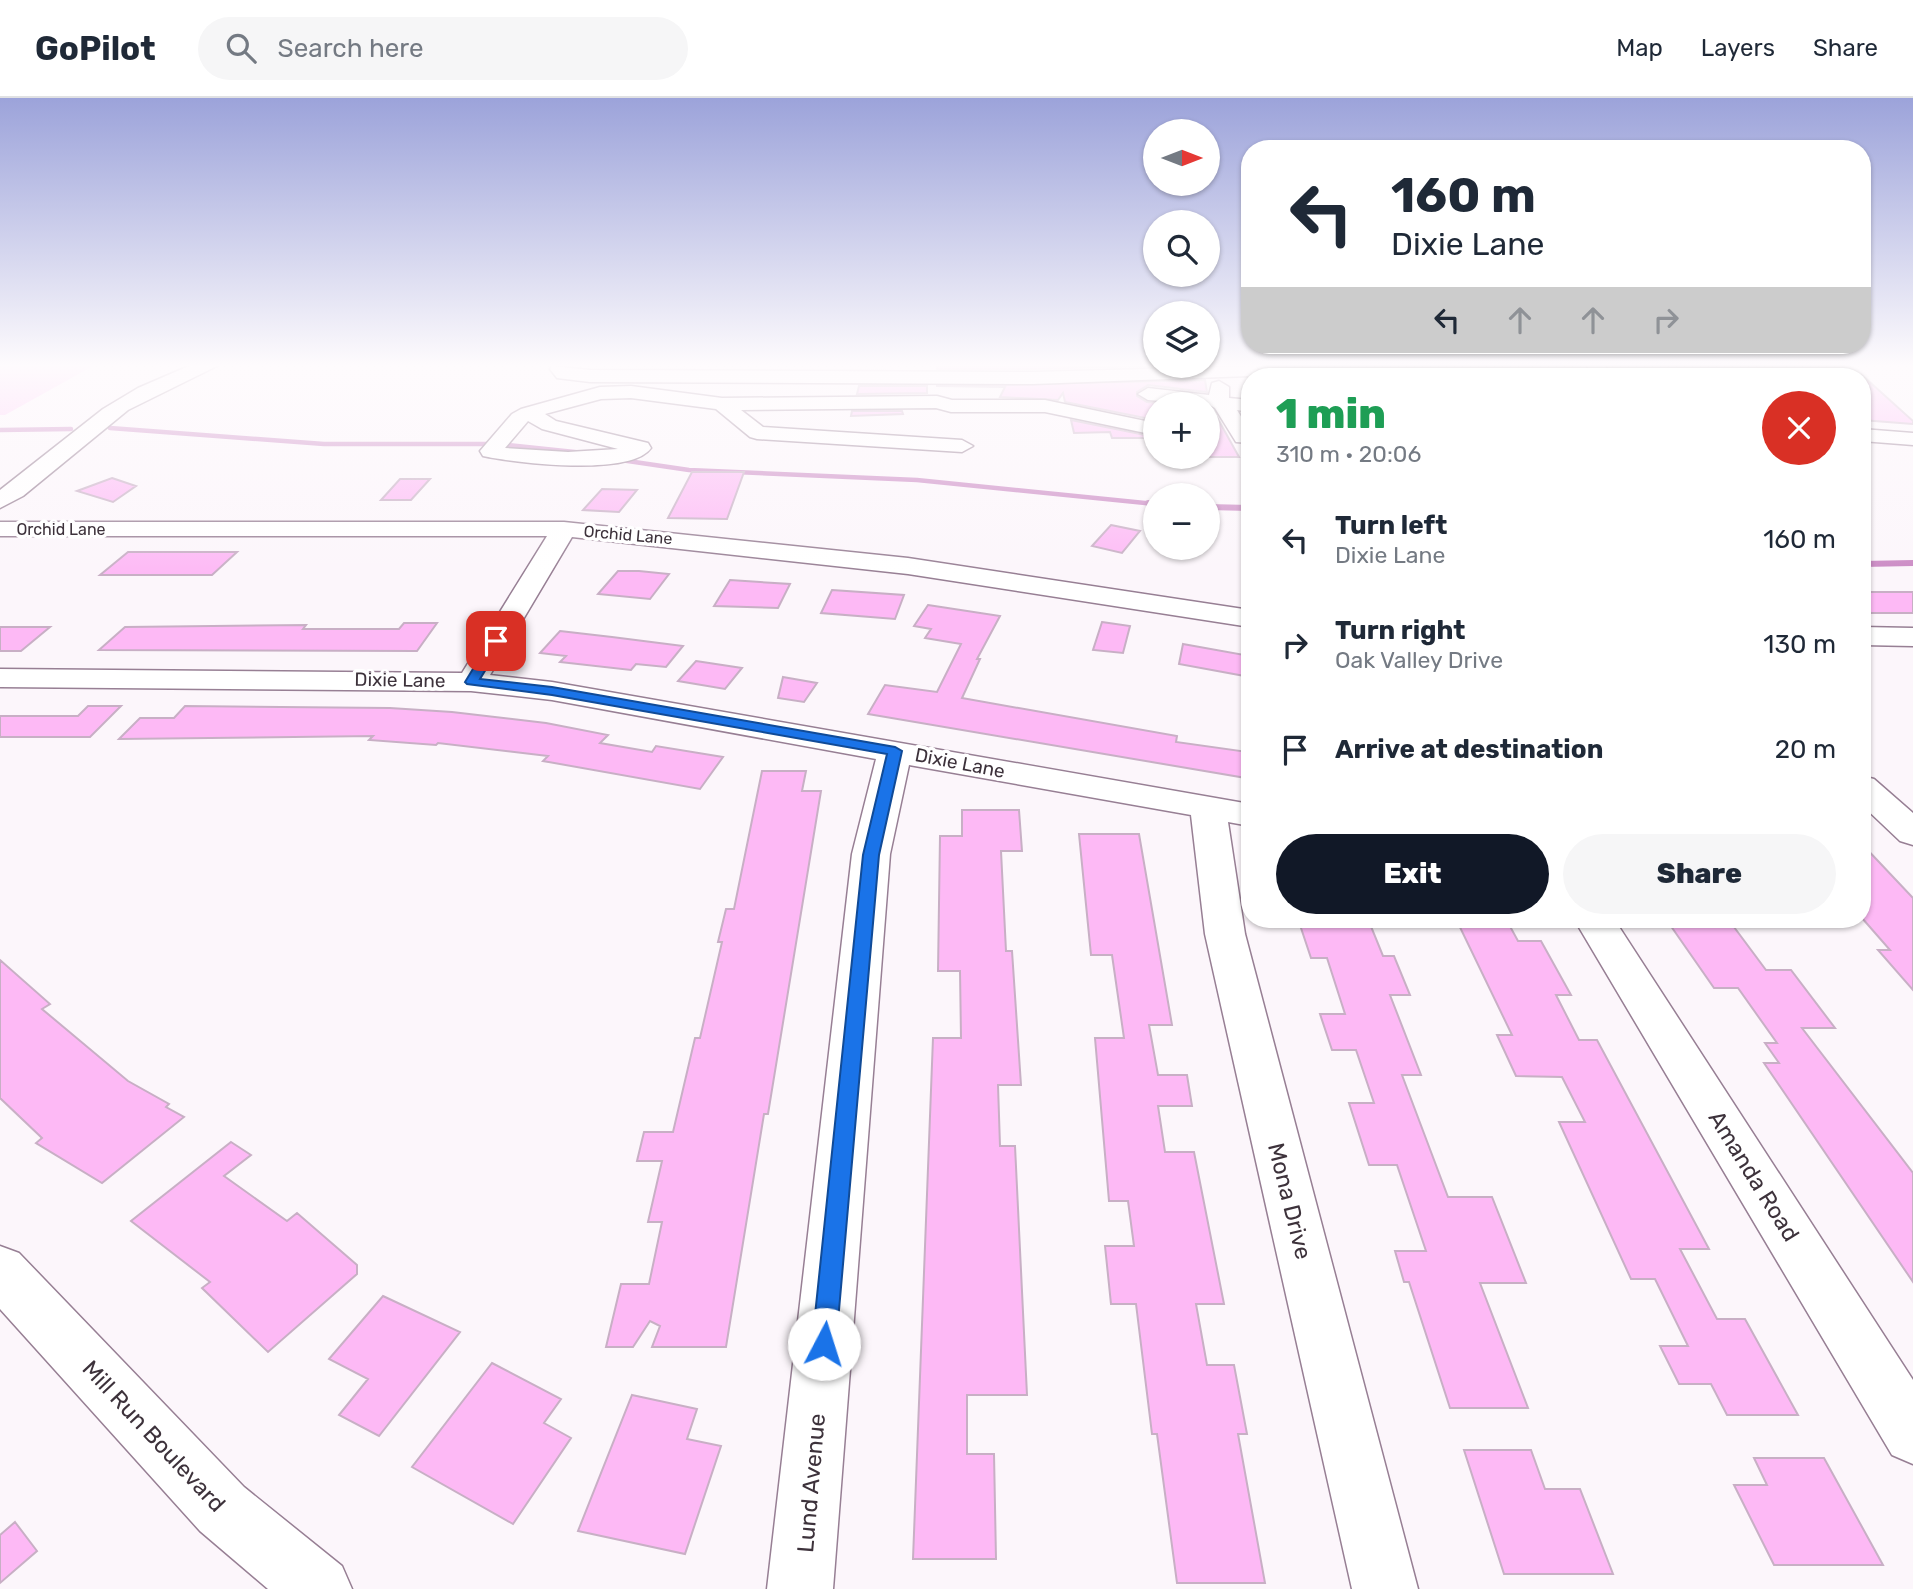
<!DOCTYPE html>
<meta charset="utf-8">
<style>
body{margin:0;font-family:Rubik,sans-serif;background:#f6f6f7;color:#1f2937;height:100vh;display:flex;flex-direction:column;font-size:26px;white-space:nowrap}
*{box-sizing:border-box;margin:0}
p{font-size:23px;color:#747a83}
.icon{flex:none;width:38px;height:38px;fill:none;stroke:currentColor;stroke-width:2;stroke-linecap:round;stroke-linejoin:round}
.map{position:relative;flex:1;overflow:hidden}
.drawer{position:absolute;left:1241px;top:270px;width:630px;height:560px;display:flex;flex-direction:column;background:#fff;border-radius:28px;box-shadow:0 2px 5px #0004}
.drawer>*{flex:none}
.banner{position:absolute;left:1241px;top:42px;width:630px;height:214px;border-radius:28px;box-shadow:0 2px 5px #0004;background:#fff;color:#1f2937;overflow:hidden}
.needle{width:46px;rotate:90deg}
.controls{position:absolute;left:1143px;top:21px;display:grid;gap:14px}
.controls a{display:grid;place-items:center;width:77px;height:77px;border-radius:50%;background:#fff;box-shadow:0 2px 5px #0004;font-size:35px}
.pin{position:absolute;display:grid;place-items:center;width:60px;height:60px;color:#fff;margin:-30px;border-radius:14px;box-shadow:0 4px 10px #0006}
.me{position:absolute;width:77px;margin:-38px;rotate:5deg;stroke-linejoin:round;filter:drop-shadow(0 0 5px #0008)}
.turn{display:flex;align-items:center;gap:24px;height:147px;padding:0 35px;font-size:32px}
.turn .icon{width:91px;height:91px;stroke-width:2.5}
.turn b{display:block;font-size:49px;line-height:60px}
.lanes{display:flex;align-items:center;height:66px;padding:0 35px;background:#0003;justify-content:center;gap:35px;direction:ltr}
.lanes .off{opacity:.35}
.round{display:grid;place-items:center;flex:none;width:74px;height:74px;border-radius:37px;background:#f6f6f7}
.summary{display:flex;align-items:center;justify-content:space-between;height:119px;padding:0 35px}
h1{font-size:42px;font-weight:800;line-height:52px;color:#1e9e55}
.action{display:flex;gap:14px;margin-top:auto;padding:14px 35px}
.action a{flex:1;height:80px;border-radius:42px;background:#111827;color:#fff;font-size:28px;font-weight:800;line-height:80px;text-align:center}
.action a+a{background:#f6f6f7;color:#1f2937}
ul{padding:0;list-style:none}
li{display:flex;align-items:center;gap:21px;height:105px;padding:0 35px}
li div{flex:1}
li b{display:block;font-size:26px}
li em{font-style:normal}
header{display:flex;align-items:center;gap:42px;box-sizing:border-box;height:98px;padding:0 35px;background:#fff;border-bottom:2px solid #e0e1e3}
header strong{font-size:33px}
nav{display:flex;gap:38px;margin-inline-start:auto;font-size:24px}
.search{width:490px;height:63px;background:#f6f6f7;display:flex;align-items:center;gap:18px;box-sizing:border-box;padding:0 24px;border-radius:38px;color:#747a83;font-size:26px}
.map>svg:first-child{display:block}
.green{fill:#fdc8f6}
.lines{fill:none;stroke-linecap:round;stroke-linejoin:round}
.stream-far1{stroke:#cb8ac4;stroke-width:4.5}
.stream{stroke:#cb8ac4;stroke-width:6}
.building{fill:#fdb9f5;stroke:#c8afc5;stroke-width:2}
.minor-casing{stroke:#977f94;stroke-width:3}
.minor{fill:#fff;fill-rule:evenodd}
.route{fill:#1a73e8;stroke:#114b97;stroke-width:2}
.labels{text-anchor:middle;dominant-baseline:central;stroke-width:7;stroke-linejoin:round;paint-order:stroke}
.far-street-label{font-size:16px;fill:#3d323b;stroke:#fff}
.street-label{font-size:19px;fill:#3d323b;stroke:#fff}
.near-street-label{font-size:23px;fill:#3d323b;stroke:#fff}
</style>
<header>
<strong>GoPilot</strong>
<div class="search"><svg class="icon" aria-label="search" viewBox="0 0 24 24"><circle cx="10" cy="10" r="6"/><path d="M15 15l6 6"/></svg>Search here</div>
<nav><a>Map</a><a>Layers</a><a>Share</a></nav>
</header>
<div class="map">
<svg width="1913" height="1491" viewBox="0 0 1913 1491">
<rect width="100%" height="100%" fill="#fcf6fb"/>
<!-- green -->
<path class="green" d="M0 268H93L5 317H0Z"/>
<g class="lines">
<!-- stream-far1 -->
<path class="stream-far1" d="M110 330 324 346H498L584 355
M0 332 71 331
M614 361 689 372 917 382 1155 406"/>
<!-- stream -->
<path class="stream" d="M1148 405 1155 406
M1208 409 1250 410
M1862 466 1913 465"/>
</g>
<!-- building -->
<path class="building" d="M937 268H1144L1033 271H937Z
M1862 277 1913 323V326L1862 322Z
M1205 282 1207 294 1148 287 1137 294V298L1147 304 1172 306H1155V322L1065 304 1063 295 1058 302 1000 299 1005 289 936 288Z
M859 288H927V295L857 296Z
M1208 309 1213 312 1239 359H1208Z
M852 313H902L903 316 851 318Z
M1071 322 1155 339V340H1112L1110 334 1074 335Z
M692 374H744L727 421 668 420Z
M112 380 136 388 113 404 77 393Z
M400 381H430L411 402H381Z
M602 391 637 392 619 414 583 412Z
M1111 427 1140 433 1122 455 1092 448Z
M128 454H237L212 477H100Z
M618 473H639L669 476 650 501 598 496Z
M730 482 790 486 778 510 714 508Z
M832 492 904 497 895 521 821 515Z
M1862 494H1913V515H1871L1862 507Z
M928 507 1000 518 977 561H980L962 600 1177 638 1176 644 1248 654 1246 680 868 616 885 587 937 594 961 546 925 540 931 531 914 528Z
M1102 524 1130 528 1123 555 1093 552Z
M404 525H437L417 553 99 552 125 529 306 527 303 531H399Z
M0 529H50L21 553H0Z
M560 533 612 539 683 548 666 569 636 566 631 572 560 564 566 558 540 555Z
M1183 546 1250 558V579L1179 566Z
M696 563 742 570 725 591 678 583Z
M783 579 817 585 804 604 778 600Z
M88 608H121L90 639H0V618H78Z
M185 608 390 610 452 614 546 625 608 637 600 645 652 654 656 648 723 659 700 691 543 663 548 658 438 645 436 647 369 642 373 638 119 641 140 620H174Z
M762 673H806L802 693H821L768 1016H764L726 1249H652L660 1228 650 1223 633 1249H606L621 1186H649L662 1124H648L662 1063H637L644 1034H673L695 940H700L722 844H718L726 811H734Z
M962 712H1019L1022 753H1001L1006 853H1012L1021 987H998L1000 1048H1015L1027 1297H967V1356H994L996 1461H913L933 940H961L960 873H938L940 738H962Z
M1079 736H1139L1172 927H1149L1158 977H1187L1192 1008H1158L1165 1054H1194L1224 1206H1196L1207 1267H1234L1247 1336H1238L1265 1485H1177L1157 1336H1152L1136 1206H1111L1105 1148H1134L1128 1103H1109L1095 940H1124L1112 857H1091Z
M1862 746 1913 800V892L1878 852H1890L1862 820Z
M1298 821H1368L1383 858H1394L1410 897H1390L1421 977H1402L1448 1099H1492L1526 1185H1480L1528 1310H1450L1409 1184H1404L1395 1153H1426L1397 1067H1369L1349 1005H1374L1356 952H1332L1320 916H1345L1327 860H1311Z
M1456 821H1506L1518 843H1541L1571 897H1556L1579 942H1597L1709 1151H1680L1717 1221H1745L1798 1317H1727L1711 1286H1679L1660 1248H1688L1655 1181H1631L1559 1024H1585L1562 979 1516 978 1497 937H1512Z
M1666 821H1728L1766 872H1791L1835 930H1802L1913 1075V1184L1764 965H1779L1765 945H1777L1738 890H1714Z
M0 862 50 906 42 911 128 983 169 1006 166 1009 184 1019 102 1085 36 1045 42 1040 0 1000Z
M231 1044 251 1057 224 1078 287 1123 297 1115 357 1167V1176L268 1254 202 1190 210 1184 131 1123Z
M383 1198 460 1234 379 1338 339 1317 368 1281 329 1261Z
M492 1265 561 1301 544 1325 571 1340 513 1426 412 1369Z
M632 1297 697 1311 687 1341 721 1348 685 1456 578 1433Z
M1464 1352H1531L1545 1391H1580L1613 1476H1504Z
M1754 1360H1824L1883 1467H1774L1734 1387H1767Z
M15 1424 37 1453 0 1485V1437Z"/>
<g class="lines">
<!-- minor casing -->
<g class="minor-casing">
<path id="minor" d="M189 268H217L128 312 23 398 0 410V392L103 311 138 290Z
M552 268 590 272 1033 274 1256 268 1258 272 1249 278 1033 286 590 284 557 280 550 271Z
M1587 268H1605L1611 278H1593Z
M1219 283 1229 289V300L1250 302V314L1237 312 1250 333V345L1236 344 1215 310 1208 306 1148 302 1138 296 1148 290 1209 297 1212 285Z
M631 288 722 300 937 298 952 302H1045L1155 325V337L1045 314H951L936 310 741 312 763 329 962 342 973 348 962 354 757 341 750 339 716 311 631 300 601 301 545 316 556 323 648 345 651 350C631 379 515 365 483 358L480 353 512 316 521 311 600 289ZM528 323 542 331 618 351 568 354 505 350Z
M1862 331 1913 335V347L1862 343Z
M0 424H564L908 460 1250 512V529L908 476 572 439 490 577 552 584 1250 706V728L1228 724 1245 836 1418 1491H1352L1205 836 1191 717 909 667 890 756 833 1491H767L852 756 876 661 552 602 471 593 0 589V571L462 575 547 438H0Z
M1862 529 1913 530V548L1862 547Z
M1862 678 1874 681 1913 715V747L1900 743 1862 707Z
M1574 821H1614L1913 1282V1366L1892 1357Z
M0 1148 19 1155 244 1389 342 1468 352 1491H268L200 1433 0 1211Z"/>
</g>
<!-- minor -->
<use href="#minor" class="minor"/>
</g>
<!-- sky -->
<linearGradient id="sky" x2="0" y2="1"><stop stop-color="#9ca3da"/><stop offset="0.56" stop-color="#fefbfd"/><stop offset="1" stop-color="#fefbfd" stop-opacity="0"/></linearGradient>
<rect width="1913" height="477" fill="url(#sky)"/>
<!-- route -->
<path class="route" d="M496 539 503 543 480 581 552 589 895 649 902 653 879 757 836 1246 832 1255 824 1258 815 1255 812 1246 863 757 887 656 552 597 467 586 465 584 490 543Z"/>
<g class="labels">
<!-- far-street labels -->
<g class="far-street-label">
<text x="61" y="431">Orchid Lane</text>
<text transform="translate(628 437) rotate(5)">Orchid Lane</text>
</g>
<!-- street labels -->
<g class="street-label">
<text transform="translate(400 582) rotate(1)">Dixie Lane</text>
<text transform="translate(960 665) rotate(11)">Dixie Lane</text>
</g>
<!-- near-street labels -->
<g class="near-street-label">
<text transform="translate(1754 1078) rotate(58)">Amanda Road</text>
<text transform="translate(1290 1103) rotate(76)">Mona Drive</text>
<text transform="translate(154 1338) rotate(47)">Mill Run Boulevard</text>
<text transform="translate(811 1385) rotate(-85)">Lund Avenue</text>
</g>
</g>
</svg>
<div class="controls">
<a><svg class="needle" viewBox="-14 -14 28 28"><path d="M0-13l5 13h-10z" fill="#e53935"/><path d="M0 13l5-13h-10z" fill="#747a83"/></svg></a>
<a><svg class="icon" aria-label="search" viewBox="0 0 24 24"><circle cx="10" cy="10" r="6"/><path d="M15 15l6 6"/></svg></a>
<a><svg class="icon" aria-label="layers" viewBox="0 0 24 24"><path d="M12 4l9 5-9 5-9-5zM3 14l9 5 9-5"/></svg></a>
<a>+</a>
<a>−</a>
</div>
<div class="pin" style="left:496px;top:543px;background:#d93025"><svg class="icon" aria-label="arrive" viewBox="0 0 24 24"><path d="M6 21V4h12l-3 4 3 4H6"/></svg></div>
<svg class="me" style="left:824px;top:1246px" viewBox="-20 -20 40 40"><circle r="19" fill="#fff"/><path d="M0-13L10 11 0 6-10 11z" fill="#1a73e8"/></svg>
<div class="banner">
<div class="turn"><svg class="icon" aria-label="left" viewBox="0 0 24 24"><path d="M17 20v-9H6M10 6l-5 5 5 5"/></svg><div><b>160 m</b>Dixie Lane</div></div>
<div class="lanes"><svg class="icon" aria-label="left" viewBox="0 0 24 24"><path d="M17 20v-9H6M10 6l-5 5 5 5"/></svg><svg class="icon off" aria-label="ahead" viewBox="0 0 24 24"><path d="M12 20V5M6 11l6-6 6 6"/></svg><svg class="icon off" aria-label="ahead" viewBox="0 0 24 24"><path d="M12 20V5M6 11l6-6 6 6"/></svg><svg class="icon off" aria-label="right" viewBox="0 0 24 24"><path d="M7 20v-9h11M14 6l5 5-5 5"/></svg></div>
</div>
<section class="drawer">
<div class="summary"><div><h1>1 min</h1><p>310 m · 20:06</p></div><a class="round" style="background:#d93025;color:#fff"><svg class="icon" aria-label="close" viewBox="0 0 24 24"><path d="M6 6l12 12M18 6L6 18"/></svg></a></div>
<ul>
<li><svg class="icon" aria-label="left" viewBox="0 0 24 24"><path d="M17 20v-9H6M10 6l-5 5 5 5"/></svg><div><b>Turn left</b><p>Dixie Lane</p></div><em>160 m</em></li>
<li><svg class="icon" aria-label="right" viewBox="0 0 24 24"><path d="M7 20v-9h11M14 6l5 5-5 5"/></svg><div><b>Turn right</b><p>Oak Valley Drive</p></div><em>130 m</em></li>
<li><svg class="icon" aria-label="arrive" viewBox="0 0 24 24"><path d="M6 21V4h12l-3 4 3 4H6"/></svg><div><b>Arrive at destination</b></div><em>20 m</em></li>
</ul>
<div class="action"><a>Exit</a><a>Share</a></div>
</section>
</div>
